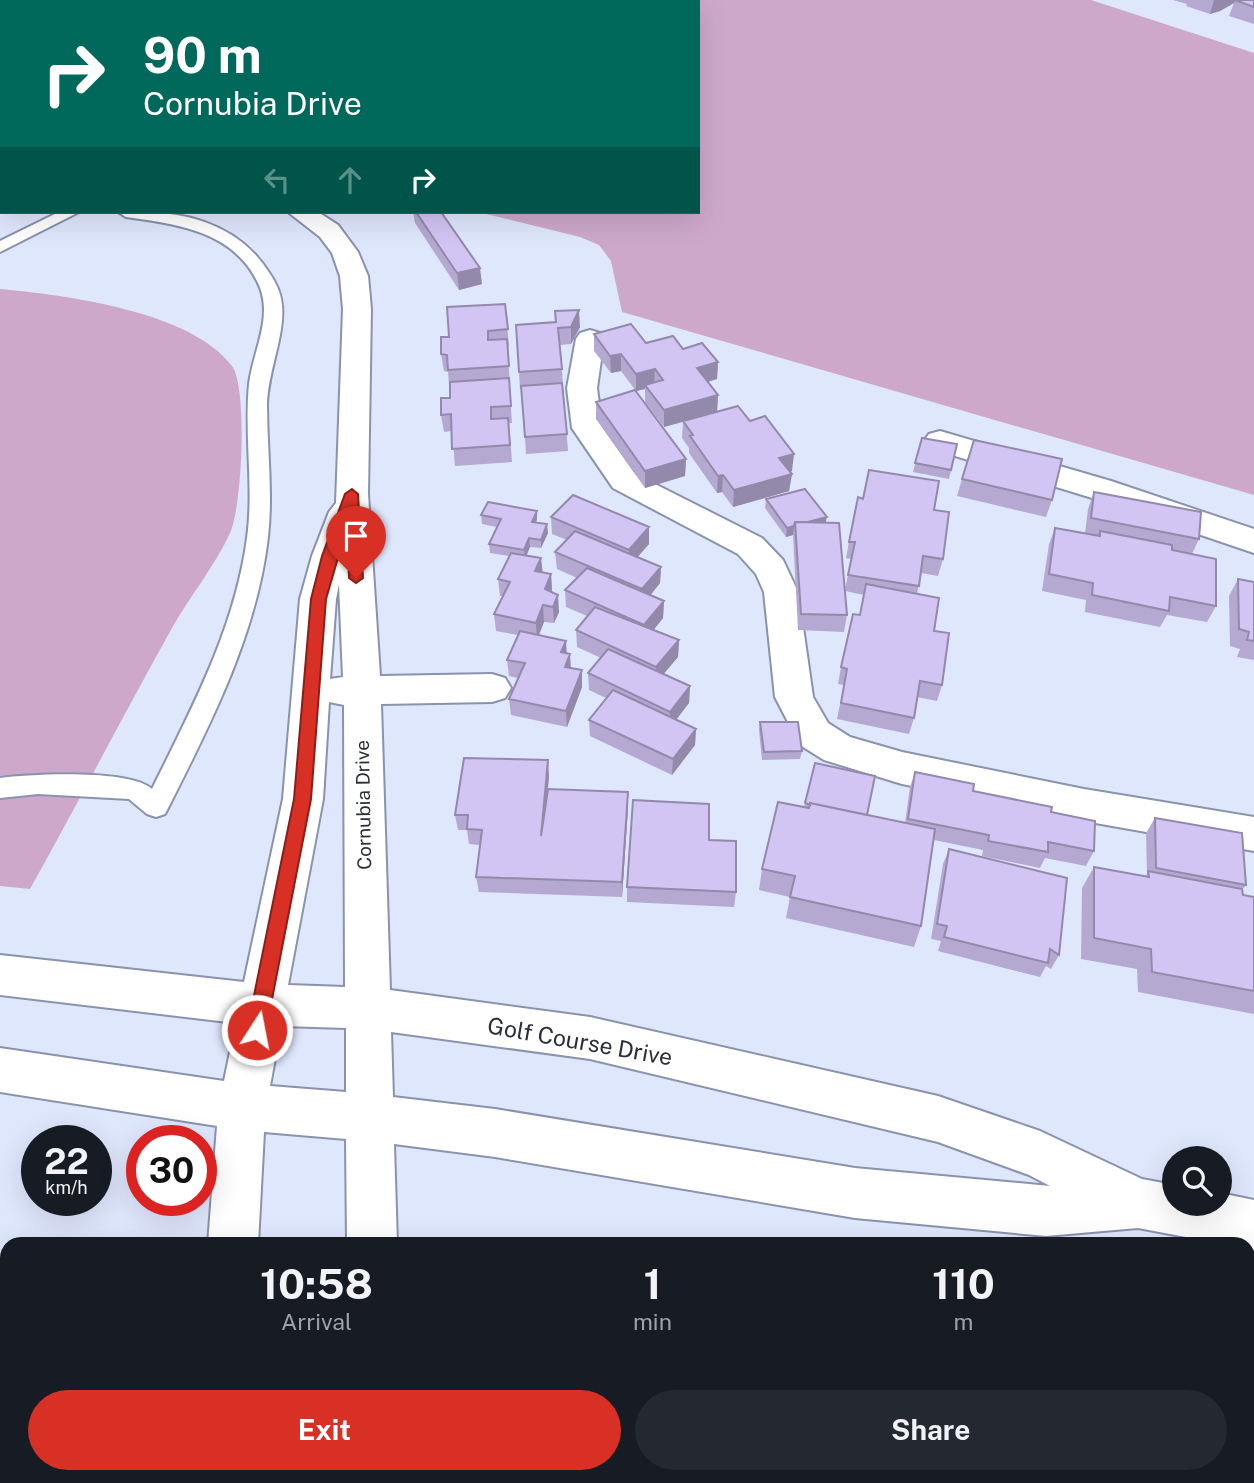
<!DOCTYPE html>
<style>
body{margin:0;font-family:"Public Sans",sans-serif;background:#242831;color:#f1f3f6;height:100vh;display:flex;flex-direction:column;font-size:26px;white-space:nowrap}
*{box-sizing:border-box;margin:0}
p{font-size:23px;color:#9ea1a6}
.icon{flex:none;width:38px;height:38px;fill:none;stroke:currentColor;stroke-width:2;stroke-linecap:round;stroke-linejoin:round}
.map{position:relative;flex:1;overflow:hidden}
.sheet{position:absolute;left:0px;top:1237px;width:1255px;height:247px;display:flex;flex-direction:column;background:#171b24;border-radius:21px 21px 0 0;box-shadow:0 7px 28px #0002}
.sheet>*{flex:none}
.guide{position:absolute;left:0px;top:0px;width:700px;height:214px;box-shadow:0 7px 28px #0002;background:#00695c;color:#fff;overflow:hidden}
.fabs{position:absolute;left:1162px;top:1146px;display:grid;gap:14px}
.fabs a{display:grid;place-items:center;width:70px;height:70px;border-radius:50%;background:#171b24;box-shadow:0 7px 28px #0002;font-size:35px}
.speed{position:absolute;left:21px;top:1125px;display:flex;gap:14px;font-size:35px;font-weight:700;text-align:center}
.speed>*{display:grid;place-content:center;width:91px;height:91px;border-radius:50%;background:#171b24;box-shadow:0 7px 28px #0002;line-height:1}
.speed small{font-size:18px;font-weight:400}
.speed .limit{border:10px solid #d22;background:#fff;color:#111}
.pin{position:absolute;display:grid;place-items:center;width:60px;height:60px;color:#fff;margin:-72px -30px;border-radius:50% 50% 50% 0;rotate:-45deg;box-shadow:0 0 7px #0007}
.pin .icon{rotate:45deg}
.me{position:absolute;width:77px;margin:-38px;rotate:11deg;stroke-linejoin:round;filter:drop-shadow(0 0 5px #0008)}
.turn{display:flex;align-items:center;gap:24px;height:147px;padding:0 28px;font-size:32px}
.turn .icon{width:91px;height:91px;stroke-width:2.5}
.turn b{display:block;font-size:49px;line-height:60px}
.lanes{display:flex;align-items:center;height:66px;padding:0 28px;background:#0003;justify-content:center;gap:35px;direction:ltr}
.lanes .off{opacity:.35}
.eta{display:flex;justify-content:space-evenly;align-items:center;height:119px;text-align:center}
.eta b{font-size:42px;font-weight:700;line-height:49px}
.button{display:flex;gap:14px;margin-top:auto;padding:14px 28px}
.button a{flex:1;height:80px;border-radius:42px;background:#d93025;color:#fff;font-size:28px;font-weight:700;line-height:80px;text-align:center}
.button a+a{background:#242831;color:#f1f3f6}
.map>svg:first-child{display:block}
.green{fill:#cda8cb}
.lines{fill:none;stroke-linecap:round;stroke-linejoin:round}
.lane-casing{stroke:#8a93ac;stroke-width:4}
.street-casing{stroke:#8a93ac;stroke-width:4}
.lane{fill:#fff;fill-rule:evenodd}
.street{fill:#fff;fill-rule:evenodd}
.wall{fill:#b5a9d1}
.shaded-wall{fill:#9389aa}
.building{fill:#d2c4f3;stroke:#9389aa;stroke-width:2}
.route{fill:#d93025;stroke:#8d1f18;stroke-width:2}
.labels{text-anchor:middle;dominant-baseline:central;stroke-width:5;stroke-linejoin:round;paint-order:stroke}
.street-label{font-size:19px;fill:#2a2e38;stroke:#fff}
.near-street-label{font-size:23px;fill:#2a2e38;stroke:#fff}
</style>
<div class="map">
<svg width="1254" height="1483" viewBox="0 0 1254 1483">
<rect width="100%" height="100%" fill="#dfe7fd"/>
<!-- green -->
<path class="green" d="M631 0H1091L1254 53V495L622 312 611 261 599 245 580 237 478 212H698V2H628Z
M0 289C65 295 191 311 232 366 248 388 242 507 230 533 215 566 190 596 172 628 124 714 78 803 30 889L0 886Z"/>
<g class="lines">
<!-- lane casing -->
<g class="lane-casing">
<path id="lane" d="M2 150V160L0 161V151Z
M59 212H79L0 252V241Z
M118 212C175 209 235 220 268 271 275 281 281 292 282 305 285 335 268 371 267 404 267 448 273 493 268 537 257 635 209 727 165 814L156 817 147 814 129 799 38 794 0 798V778C33 774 129 769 152 789 192 708 235 628 247 538 254 487 244 435 249 384 253 350 275 315 257 281 232 231 177 224 126 217Z"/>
</g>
<!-- street casing -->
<g class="street-casing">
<path id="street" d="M161 0H182L160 2Z
M0 97H2V111H0Z
M288 212H318L338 225 358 252 368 276 371 309 368 494 380 676 492 674 505 678 511 688 505 698 492 702 381 704 390 990 590 1017 938 1096 1040 1131 1142 1179 1174 1185V1204H1220V1193L1254 1200V1250L1248 1249V1244H1223L1138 1228 1046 1236 855 1218 495 1157 394 1144 397 1244H347L346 1139 264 1132 258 1244H208L217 1126 0 1092V1048L224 1081 236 1023 0 995V955L244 982 283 799 300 599 312 556 329 512 336 503 343 309 340 276 332 253 320 237ZM339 584 343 677 330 679 336 599ZM329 702 344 705 345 987 288 985 323 799ZM281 1026 346 1028V1092L270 1086ZM391 1032 590 1059 938 1142 1029 1175 1050 1186 855 1168 495 1109 393 1097Z
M590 330 600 333 604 339 597 388 602 427 635 474 762 538 783 560 798 592 813 697 828 723 850 737 902 752 1084 789 1254 817V851L1084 821 902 784 824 760 800 745 775 697 764 592 756 574 738 554 613 488 572 428 567 388 576 339 580 333Z
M940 431 1111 481 1254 529V553L1089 497 929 448 924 441 929 434Z
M1248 1296H1254V1348H1248Z
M200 1477H256L257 1483H201Z
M340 1477H396L395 1483H339Z"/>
</g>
<!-- lane -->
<use href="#lane" class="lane"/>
<!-- street -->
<use href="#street" class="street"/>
</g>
<!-- wall -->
<path class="wall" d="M1173 0H1254V24L1229 16 1234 3 1220 11 1210 14 1186 6 1187 4Z
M0 10H2V59L0 58Z
M413 212H441L482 284 459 290 415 223Z
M505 304 509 346 507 347 510 383H509L512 423H509L512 462 455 466 452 431 444 432 441 415 450 398 448 372 444 371 441 354 449 337Z
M555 311 580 327 571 344 560 345 568 451 526 454 522 389H520L519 372 556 322Z
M594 334 683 349 718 362 717 379 708 382 718 395 717 412 792 471H790L792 474 789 491 733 507 722 492 717 493 689 453V448L682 438 683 422 664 427 645 402V389L636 391 621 371 611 373 594 351Z
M596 402 686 459 685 476 645 488 596 419Z
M922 438 957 444 949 479 913 472Z
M962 479 1052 500 1046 517 957 496Z
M1094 492 1199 539 1192 554 1216 606 1207 622 1167 615 1160 627 1085 612 1086 600 1042 591 1049 544 1055 528 1085 533 1088 509Z
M766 499 826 522 845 590 851 559 846 558 849 542 863 499 934 510 943 559 938 576 921 573 917 594 934 631 942 685 937 701 917 697 914 718 909 734 837 719 844 685 838 684 841 667 860 615 864 595 845 591 847 615 844 632 798 630 793 535 786 537 765 508Z
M481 515 537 519 536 523 548 533 541 548 530 547 526 556 542 573 551 574 552 592 559 612 554 623 544 622 539 635 567 653 571 668 582 687 567 727 511 715 509 699 518 678 509 676 507 660 518 635 496 631 494 614 503 596H500L498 579 509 556 490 553 489 544 497 527 482 524Z
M551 517 649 544 637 557 661 567 660 583 650 595 664 601 663 618 653 630 679 640 678 657 663 674 690 686 689 703 676 719 696 729 695 745 672 775 590 736 589 720 606 698 589 690 588 673 601 658 577 647 576 630 587 616 566 607 565 590 577 578 557 569 555 552 567 540 552 534Z
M1238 579 1254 582V660L1237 657 1240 649 1230 646 1229 596Z
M760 722 802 751 800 759 762 760 759 730Z
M815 763 867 815 905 823 910 787 915 772 973 791 1051 812 1094 851 1086 866 1045 858 1040 868 982 856 983 850 934 840 921 926 914 947 786 918 790 897 759 890 762 869 804 807Z
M549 776 548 789 628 808 622 897 479 892 476 877 480 845 469 844 467 830H458L455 815Z
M1155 818 1246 885 1242 890 1243 895 1254 897V1014L1138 992 1137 969 1081 959 1082 888 1094 867 1145 876 1147 874 1146 833Z
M709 840 736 892 734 907 627 902V887Z
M949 849 1059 955 1051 969 1046 966 1040 977 938 951 941 941 931 939 943 864Z
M1248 1346 1254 1347V1483H1232L1231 1477H1248Z"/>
<!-- shaded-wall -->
<path class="shaded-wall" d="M1214 0H1238H1235L1234 3 1220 11 1210 14Z
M480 268 482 284 459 290 457 273Z
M579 310 580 327 571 344V327Z
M621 354V371L611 373 610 356Z
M718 362 717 379 696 385 697 368Z
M655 369 654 386 645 385V389L636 391V374Z
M718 395 717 412 664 427V410Z
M794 454 792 471 777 475 779 458Z
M686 459 685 476 645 488V471Z
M792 474 789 491 733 507 734 490Z
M723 475 722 492 717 493 718 476Z
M537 511V519L533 531 532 522Z
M827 517 825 525 795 526Z
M547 524 548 533 541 548V540Z
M794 526 793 535 786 537 787 528Z
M649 527V544L629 567V550Z
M529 538 530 547 525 559 524 550Z
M541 558 543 575 535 571Z
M661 567 660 583 642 606V589Z
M551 574 552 591 546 606 545 589Z
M558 595 559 612 554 623 553 607Z
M664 601 663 618 644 642V625Z
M543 605 544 622 537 639 536 623Z
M679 640 678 657 656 683V667Z
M566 641 567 657 561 652Z
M570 654 571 670 565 667Z
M582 670V687L567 727 566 711Z
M690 686 689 703 670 728V712Z
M696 729 695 745 672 775 673 759Z
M548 760 549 776 542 851 541 836Z
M628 792V808L622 897V882Z"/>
<!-- building -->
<path class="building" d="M386 0H410L425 2H384Z
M1235 0H1254V7Z
M0 10H2V41L0 43Z
M416 212H441L480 268 457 273Z
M505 304 508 329 488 331V340L507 339 509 366 448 370 447 355 441 354V337H449L447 307Z
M579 310 571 327 558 328 562 369 519 372 516 325 556 322 555 311Z
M631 324 646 343 673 336 683 349 702 343 718 362 697 368 718 395 664 410 645 385 663 380 655 369 636 374 621 354 610 356 594 334Z
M509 378 511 406 491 407V419L508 418 510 445 452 449 451 414 441 415V398H450V382Z
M562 383 567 434 525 437 521 386Z
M635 390 686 459 645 471 596 402Z
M738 406 750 421 765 416 794 454 779 458 792 474 734 490 723 475 718 476 690 436 693 435 683 421Z
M922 438 957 444 951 470 915 463Z
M974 440 1062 459 1052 500 962 479Z
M869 470 939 481 934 510 949 512 943 559 923 556 919 586 848 575 855 542H849L858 497 863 499Z
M805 489 827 517 808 522H795L794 526 787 528 766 499Z
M1094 492 1201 512 1199 539 1091 518Z
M573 495 649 527 629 550 551 517Z
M488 502 537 511 532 522 547 524 541 540 529 538 524 550 489 544 501 519 481 515Z
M795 522 839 523 847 615 801 614Z
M1055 528 1100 536V531L1172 545V550L1216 559V606L1170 597 1169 611 1092 595 1093 583 1049 574Z
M575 531 661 567 642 589 555 552Z
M511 553 541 558 535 571 551 574 545 589 558 595 553 607 543 605 536 623 494 614 510 582 498 579Z
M587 568 664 601 644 625 565 590Z
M1238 579 1254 582V641L1247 640 1249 632 1239 629Z
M866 584 939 598 934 631 949 633 942 685 920 681 914 718 841 703 847 669 841 667 853 614 860 615Z
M595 607 679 640 656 667 576 630Z
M520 631 566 641 561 652 570 654 565 667 582 670 566 711 509 699 525 663 507 660Z
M608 649 690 686 670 712 588 673Z
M613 690 696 729 673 759 589 720Z
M760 722H798L802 751 764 752Z
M464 758 548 760 541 836 548 789 628 792 622 882 476 877 482 830 467 829 468 815H455Z
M815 763 875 776 867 815 810 803V805L805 803Z
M915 772 974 784 973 791 1052 807 1051 812 1095 821 1094 851 1048 842V852L988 841 989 835 908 819Z
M633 800 709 804V840L736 841V892L627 887Z
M778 802 809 808 810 803 935 829 921 926 790 897 795 876 762 869Z
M1155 818 1242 833 1246 885 1156 868Z
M949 849 1067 878 1059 955 1050 949 1048 963 944 937 947 926 937 924Z
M1094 867 1149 877 1148 871 1242 889 1243 895 1254 897V991L1152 972 1151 949 1094 938Z
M1248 1346 1254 1347V1479L1248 1447Z"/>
<!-- route -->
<path class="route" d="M352 489 358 494 363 578 356 583 349 578 347 527 326 599 311 799 266 1030 263 1036 257 1039 250 1036 247 1030 294 799 311 599 322 556 345 494Z"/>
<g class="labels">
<!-- street labels -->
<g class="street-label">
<text transform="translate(363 805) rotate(-91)">Cornubia Drive</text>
</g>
<!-- near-street labels -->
<g class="near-street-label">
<text transform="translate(580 1041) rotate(10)">Golf Course Drive</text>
</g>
</g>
</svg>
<div class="fabs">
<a><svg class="icon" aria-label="search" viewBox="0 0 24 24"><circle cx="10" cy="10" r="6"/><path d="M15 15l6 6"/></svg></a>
</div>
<div class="speed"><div>22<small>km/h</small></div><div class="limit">30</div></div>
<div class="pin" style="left:356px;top:578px;background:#d93025"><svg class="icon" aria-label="arrive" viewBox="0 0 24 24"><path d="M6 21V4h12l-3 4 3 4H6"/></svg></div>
<svg class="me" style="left:257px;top:1030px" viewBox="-20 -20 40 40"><circle r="17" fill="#d93025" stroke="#fff" stroke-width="3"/><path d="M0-11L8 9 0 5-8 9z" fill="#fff"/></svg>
<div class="guide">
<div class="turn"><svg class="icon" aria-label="right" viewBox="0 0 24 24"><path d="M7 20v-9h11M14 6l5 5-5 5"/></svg><div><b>90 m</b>Cornubia Drive</div></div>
<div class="lanes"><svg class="icon off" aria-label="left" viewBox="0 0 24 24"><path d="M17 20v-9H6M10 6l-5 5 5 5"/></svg><svg class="icon off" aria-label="ahead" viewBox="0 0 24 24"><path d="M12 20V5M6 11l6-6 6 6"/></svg><svg class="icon" aria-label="right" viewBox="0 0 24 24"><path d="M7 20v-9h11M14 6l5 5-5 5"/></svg></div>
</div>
<section class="sheet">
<div class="eta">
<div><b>10:58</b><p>Arrival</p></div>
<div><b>1</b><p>min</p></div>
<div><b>110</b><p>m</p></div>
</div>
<div class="button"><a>Exit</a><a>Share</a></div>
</section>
</div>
